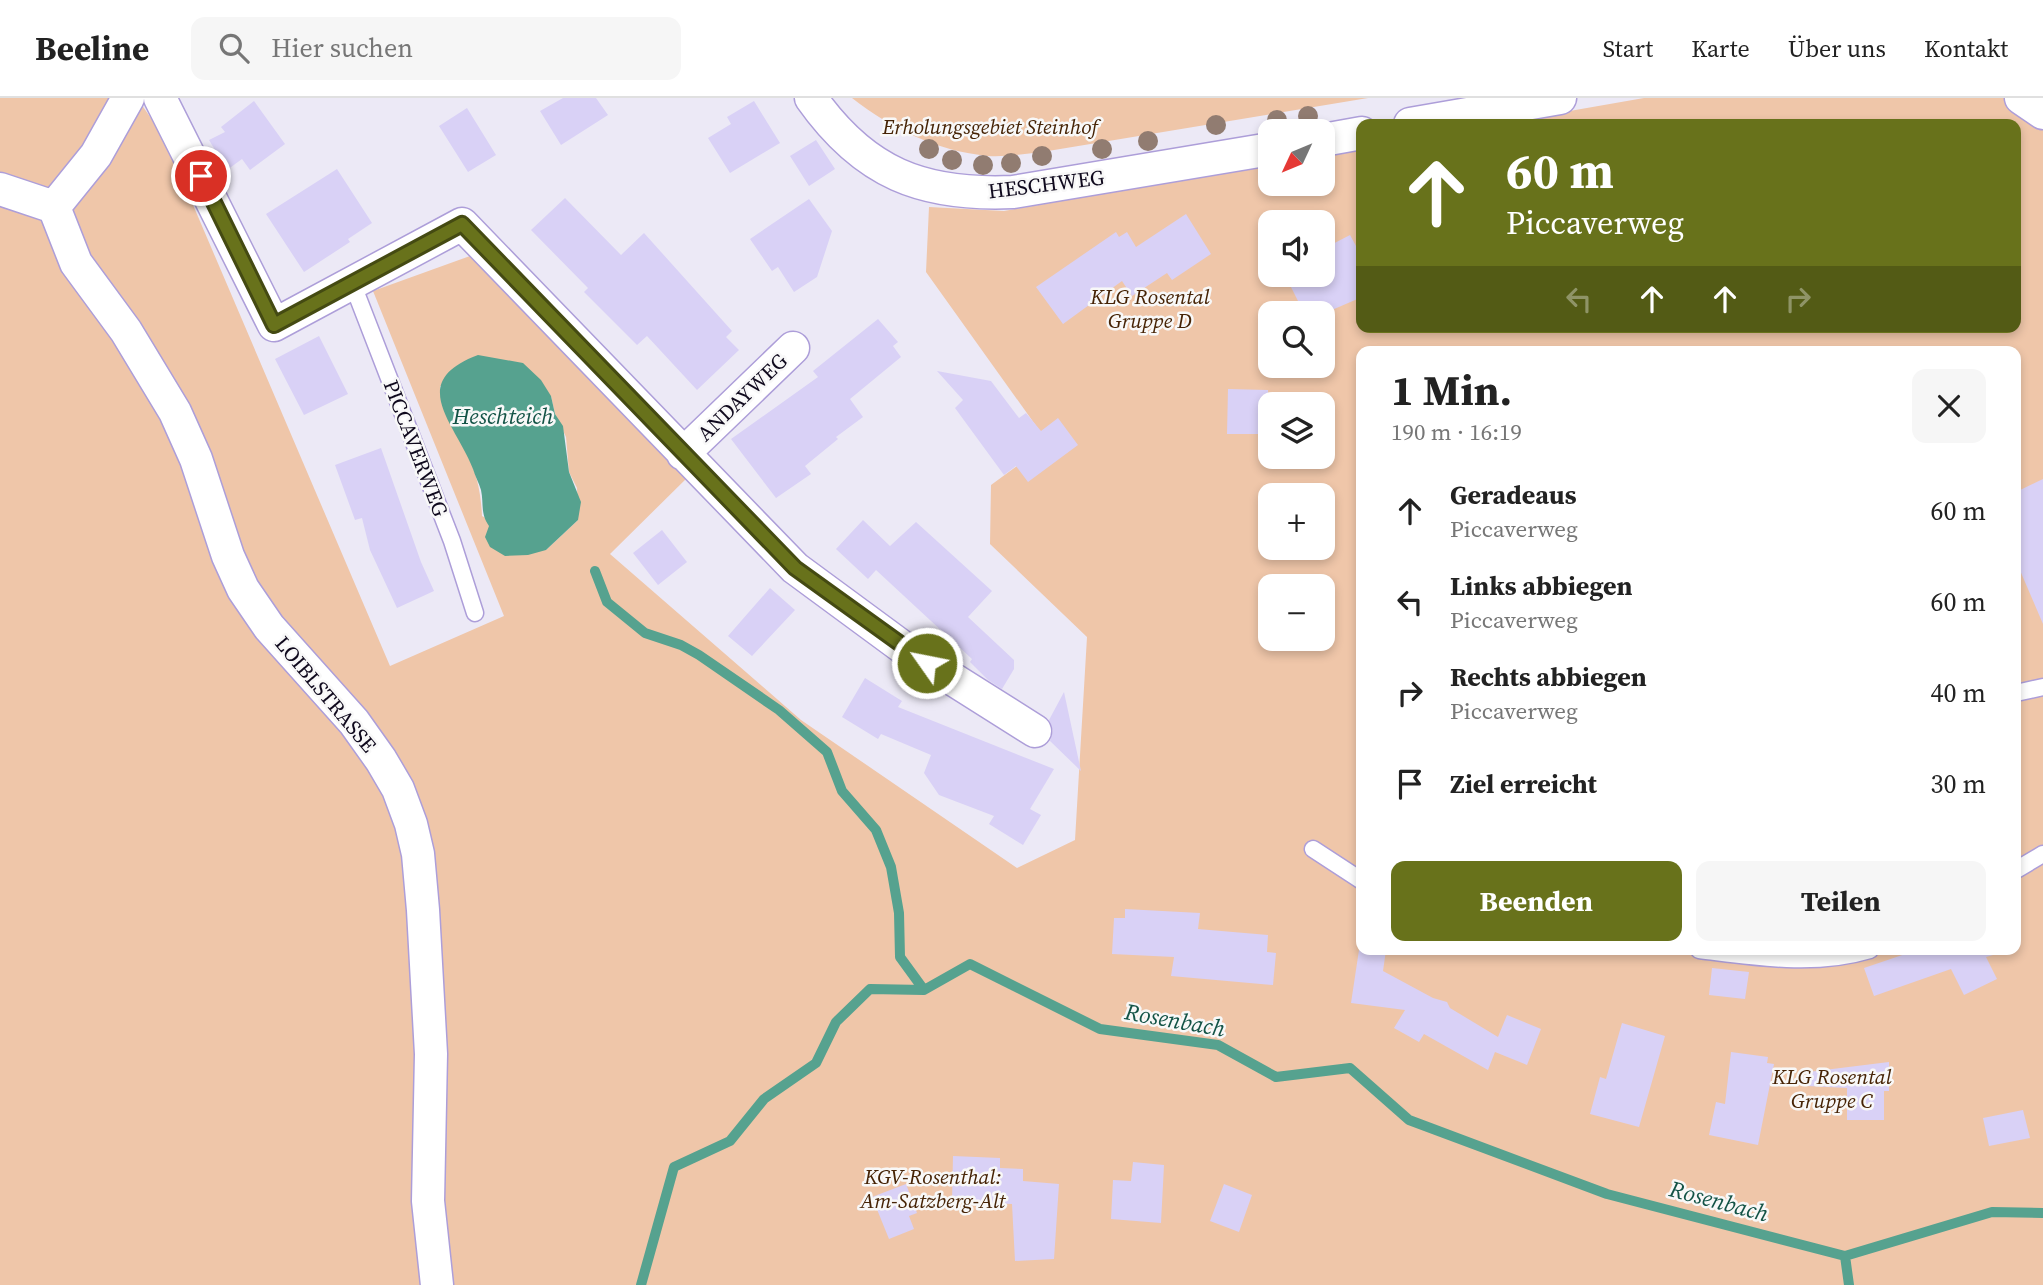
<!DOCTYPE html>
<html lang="de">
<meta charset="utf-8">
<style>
body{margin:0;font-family:"Source Serif 4",serif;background:#f6f6f6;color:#222;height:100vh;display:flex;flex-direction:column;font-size:26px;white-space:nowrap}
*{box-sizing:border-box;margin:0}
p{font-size:23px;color:#767676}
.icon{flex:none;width:38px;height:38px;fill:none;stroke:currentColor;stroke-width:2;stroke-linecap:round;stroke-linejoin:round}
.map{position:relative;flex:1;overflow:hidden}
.drawer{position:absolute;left:1356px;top:248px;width:665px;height:609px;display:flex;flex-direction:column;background:#fff;border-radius:14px;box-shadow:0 4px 10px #0003}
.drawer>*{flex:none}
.guide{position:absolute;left:1356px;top:21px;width:665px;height:214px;border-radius:14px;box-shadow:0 4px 10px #0003;background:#68721b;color:#fff;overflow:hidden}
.needle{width:46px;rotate:226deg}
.controls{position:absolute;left:1258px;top:21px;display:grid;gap:14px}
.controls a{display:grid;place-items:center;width:77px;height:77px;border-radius:14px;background:#fff;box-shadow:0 4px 10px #0003;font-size:35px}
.pin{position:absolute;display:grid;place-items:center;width:60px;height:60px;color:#fff;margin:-30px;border:4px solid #fff;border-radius:50%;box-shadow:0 2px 7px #0007}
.me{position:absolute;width:77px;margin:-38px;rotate:303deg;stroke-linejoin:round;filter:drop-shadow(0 0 5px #0008)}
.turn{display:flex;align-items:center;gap:24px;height:147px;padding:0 35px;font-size:32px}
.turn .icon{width:91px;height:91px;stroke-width:2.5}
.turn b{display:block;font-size:49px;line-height:60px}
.lanes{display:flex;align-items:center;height:66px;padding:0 35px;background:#0003;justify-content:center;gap:35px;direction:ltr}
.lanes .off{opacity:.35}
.round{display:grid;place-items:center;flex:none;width:74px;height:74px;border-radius:14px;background:#f6f6f6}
.summary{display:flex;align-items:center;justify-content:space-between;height:119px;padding:0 35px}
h1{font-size:42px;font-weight:700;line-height:52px}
.action{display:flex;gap:14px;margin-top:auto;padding:14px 35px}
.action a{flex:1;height:80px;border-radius:14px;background:#68721b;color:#fff;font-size:28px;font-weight:700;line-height:80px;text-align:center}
.action a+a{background:#f6f6f6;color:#222}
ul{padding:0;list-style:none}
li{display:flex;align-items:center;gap:21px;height:91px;padding:0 35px}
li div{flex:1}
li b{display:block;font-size:26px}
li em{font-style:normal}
header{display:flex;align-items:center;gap:42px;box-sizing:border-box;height:98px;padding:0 35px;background:#fff;border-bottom:2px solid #e0e0e0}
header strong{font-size:33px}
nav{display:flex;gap:38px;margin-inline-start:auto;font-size:24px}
.search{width:490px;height:63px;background:#f6f6f6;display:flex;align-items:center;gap:18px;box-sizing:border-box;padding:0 24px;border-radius:14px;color:#767676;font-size:26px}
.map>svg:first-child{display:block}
.green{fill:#efc6a9;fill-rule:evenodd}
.water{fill:#56a28f}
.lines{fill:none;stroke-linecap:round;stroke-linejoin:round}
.stream{stroke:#56a28f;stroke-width:10}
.building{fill:#d9d1f6}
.lane-casing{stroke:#ad9ed9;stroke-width:19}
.street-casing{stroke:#ad9ed9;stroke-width:35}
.lane{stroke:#fff;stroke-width:16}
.street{stroke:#fff;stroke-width:32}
.tree{fill:#917c71}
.route-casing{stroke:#444a12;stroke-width:18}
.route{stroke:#68721b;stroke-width:12}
.labels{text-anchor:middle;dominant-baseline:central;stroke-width:5;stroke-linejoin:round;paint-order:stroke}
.park-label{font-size:21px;font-style:italic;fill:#462305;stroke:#f8f8f8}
.street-label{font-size:21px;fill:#0f091d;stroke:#f8f8f8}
.water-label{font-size:23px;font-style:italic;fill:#135346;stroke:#f8f8f8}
</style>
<header>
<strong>Beeline</strong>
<div class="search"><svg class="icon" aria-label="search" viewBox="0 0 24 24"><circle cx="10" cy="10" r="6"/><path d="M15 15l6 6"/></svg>Hier suchen</div>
<nav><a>Start</a><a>Karte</a><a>Über uns</a><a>Kontakt</a></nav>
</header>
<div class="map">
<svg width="2043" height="1187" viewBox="0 0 2043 1187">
<rect width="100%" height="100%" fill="#ece9f6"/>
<!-- green -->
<path class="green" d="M0 0H137L164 39 390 568 504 518 373 193 470 158 691 376 610 456 801 622 1017 770 1075 742 1087 539 990 446 991 387 1032 357 1044 339 926 174 929 109 1004 113 1270 66V86H1323V57L1361 50 1362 229H2016V26H1496L1644 0H2043V1187H0ZM1270 124H1323V177H1270ZM1270 215H1323V268H1270ZM1362 254H2016V852H1704L1733 860 1680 852H1362ZM440 288 551 298 555 316 566 339 569 374 577 390 578 422 546 452 482 418C481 395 477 375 466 354 454 331 441 315 440 288ZM1270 306H1323V359H1270ZM1270 397H1323V450H1270ZM1270 488H1323V541H1270Z
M852 0H1368L1042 54C1025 56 1006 59 988 58 937 53 892 31 852 0Z"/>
<!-- water -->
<path class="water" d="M478 257 523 265 541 282 551 298 555 316 563 328 569 374 581 404 578 422 546 452 528 457 505 458 490 449 485 439 489 428C480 415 484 406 481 392 479 385 475 378 473 371 455 325 406 284 478 257Z"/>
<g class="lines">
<!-- stream -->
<path class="stream" d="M595 473 607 504 645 535 681 547 699 557 779 612 827 654 842 693 876 732 891 769 899 815 900 859 924 892
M1845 1158 1849 1187
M641 1187 674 1069 730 1043 764 1001 816 965 836 924 870 891 924 892 970 866 1100 931 1218 947 1276 979 1350 970 1409 1022 1607 1096 1845 1158 1992 1114 2043 1115"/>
</g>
<!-- building -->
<path class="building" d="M563 0H596L608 17 561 47 540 13Z
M254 3 285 46 250 72 242 61 227 72 209 42 225 34 221 29Z
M754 3 780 45 730 75 708 40 731 26 727 19Z
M467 10 496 57 468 74 439 28Z
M816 42 835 71 809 88 790 58Z
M337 71 372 125 348 141 350 144 304 174 266 116Z
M565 100 621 157 644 135 732 233 726 239 739 252 697 292 647 238 637 247 584 194 588 190 531 132Z
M809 101 832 133 817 179 794 194 778 169 772 173 750 141Z
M1186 116 1211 156 1172 182 1167 175 1132 198 1122 183 1063 226 1036 189 1116 134 1119 139 1127 134 1136 149Z
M1350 137 1362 159V199L1325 215H1304L1285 177H1323V151Z
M878 221 898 244 893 248 901 259 850 301 863 319 836 339 838 341 805 368 811 376 776 400 731 341 818 279 813 273Z
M319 238 348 296 304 317 275 261Z
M937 273 991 283 1019 320 1026 315 1041 333 1058 320 1078 347 1028 384 1016 368 1004 377 955 310 963 302Z
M1228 291 1268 292 1270 336H1227Z
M381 350 421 464 434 493 397 510 370 452 362 420 355 422 335 367Z
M2043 381V526L2016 463V394Z
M863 422 890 448 916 424 992 493 968 519 1014 562V571L1002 591 988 582 970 564 972 561 876 472 868 481 836 451Z
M662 432 687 464 658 487 633 455Z
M770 490 795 512 752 558 728 538Z
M865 580 902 603 898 609 1054 671 1030 711 1041 717 1023 747 989 726 994 718 939 697 924 675 931 657 881 636 878 641 842 619Z
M1064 594 1081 673 1050 643 1053 633 1049 622Z
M1125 811 1200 815 1198 831 1268 837 1267 854 1276 855 1273 887 1171 878 1174 859 1112 856 1114 820H1125Z
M1359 852H1386L1383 873 1433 900 1447 904 1450 910 1498 939 1507 917 1541 931 1527 967 1495 954 1488 972 1424 936 1419 944 1394 930 1405 912 1351 905Z
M1917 852H1993V857L1986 859 1997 881 1964 897 1951 871 1874 898 1864 870Z
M1712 870 1749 874 1745 901 1709 897Z
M1622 925 1665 938 1639 1029 1590 1016 1600 979 1606 981Z
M1731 954 1768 959 1767 965 1774 966 1758 1047 1709 1037 1716 1004 1725 1006Z
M1889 964V993H1884V1022H1847V990L1808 988V974Z
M2023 1012 2030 1040 1989 1048 1983 1020Z
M953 1058 1000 1060V1070L1023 1071V1083L1059 1086 1054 1161 1015 1163 1012 1106 952 1104Z
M1133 1064 1164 1067 1161 1125 1111 1121 1113 1082 1131 1083Z
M906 1086 917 1115 909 1118 914 1131 889 1141 872 1099Z
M1224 1086 1252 1097 1239 1134 1210 1123Z"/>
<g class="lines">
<!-- lane casing -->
<g class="lane-casing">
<path id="lane" d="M353 187 452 443 475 515
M2016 595 2043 589
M1313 751 1362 783
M2016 772 2043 756
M1699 852C1757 859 1814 869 1870 852"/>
</g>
<!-- street casing -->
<g class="street-casing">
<path id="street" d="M160 0 274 227 462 126 795 470 905 551 1035 633
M811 0C864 75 922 98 1013 94L1270 51
M2021 0 2043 15
M1410 26 1560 0
M1323 42 1362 35
M0 91 54 109 76 165 126 233 175 314 196 361 228 458 243 491 269 529 354 624 381 662 398 691 411 726 418 756 423 812 431 956 428 1103 437 1187
M54 109 96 57 128 0
M683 356 793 250"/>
</g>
<!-- lane -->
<use href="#lane" class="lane"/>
<!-- street -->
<use href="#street" class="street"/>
</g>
<!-- trees -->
<g class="tree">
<circle cx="1308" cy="18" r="10"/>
<circle cx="1277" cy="22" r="10"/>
<circle cx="1216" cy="27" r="10"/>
<circle cx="1148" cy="43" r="10"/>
<circle cx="929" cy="51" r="10"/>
<circle cx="1102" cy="51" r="10"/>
<circle cx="1042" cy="58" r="10"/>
<circle cx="952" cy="62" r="10"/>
<circle cx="1011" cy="65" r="10"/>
<circle cx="983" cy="67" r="10"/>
</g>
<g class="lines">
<!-- route casing -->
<g class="route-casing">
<path id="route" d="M201 78 274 227 462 126 795 470 927 565"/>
</g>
<!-- route -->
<use href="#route" class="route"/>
</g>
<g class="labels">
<!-- park labels -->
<g class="park-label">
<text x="990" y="28">Erholungsgebiet Steinhof</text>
<text x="1150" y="198">KLG Rosental<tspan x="1150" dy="24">Gruppe D</tspan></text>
<text x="1832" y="978">KLG Rosental<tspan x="1832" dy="24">Gruppe C</tspan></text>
<text x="933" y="1078">KGV-Rosenthal:<tspan x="933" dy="24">Am-Satzberg-Alt</tspan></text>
</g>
<!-- street labels -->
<g class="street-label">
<text transform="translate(1046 86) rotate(-7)">HESCHWEG</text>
<text transform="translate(742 299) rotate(-44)">ANDAYWEG</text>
<text transform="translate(416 350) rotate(69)">PICCAVERWEG</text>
<text transform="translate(326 596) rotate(50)">LOIBLSTRASSE</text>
</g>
<!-- water labels -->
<g class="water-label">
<text x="503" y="318">Heschteich</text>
<text transform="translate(1175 922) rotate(10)">Rosenbach</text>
<text transform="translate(1719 1103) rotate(15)">Rosenbach</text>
</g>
</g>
</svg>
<div class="controls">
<a><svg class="needle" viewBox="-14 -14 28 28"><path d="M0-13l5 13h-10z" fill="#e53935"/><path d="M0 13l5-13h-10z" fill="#767676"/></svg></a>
<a><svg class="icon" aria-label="sound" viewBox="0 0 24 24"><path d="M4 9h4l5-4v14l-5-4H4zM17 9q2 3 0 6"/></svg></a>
<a><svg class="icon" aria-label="search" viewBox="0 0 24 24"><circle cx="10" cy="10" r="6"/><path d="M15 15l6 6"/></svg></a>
<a><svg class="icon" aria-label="layers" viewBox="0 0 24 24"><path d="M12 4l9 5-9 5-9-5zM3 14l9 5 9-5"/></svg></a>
<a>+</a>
<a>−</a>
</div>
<div class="pin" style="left:201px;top:78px;background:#d93025"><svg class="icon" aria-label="arrive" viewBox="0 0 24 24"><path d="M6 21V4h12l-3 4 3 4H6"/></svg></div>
<svg class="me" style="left:927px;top:565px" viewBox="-20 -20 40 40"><circle r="17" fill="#68721b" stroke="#fff" stroke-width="3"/><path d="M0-11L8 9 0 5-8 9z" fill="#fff"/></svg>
<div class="guide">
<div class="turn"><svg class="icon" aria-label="ahead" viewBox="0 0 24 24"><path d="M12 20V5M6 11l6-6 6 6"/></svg><div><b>60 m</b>Piccaverweg</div></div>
<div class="lanes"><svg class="icon off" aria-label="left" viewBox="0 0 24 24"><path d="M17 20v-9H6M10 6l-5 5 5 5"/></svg><svg class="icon" aria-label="ahead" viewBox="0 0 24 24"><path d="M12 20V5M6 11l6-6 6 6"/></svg><svg class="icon" aria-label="ahead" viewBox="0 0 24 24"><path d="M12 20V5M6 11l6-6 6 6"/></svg><svg class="icon off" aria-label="right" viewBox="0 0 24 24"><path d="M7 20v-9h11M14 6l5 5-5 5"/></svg></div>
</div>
<section class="drawer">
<div class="summary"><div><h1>1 Min.</h1><p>190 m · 16:19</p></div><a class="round"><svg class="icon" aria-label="close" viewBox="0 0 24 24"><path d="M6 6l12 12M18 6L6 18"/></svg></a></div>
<ul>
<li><svg class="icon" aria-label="ahead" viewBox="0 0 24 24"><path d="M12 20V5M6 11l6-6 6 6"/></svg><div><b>Geradeaus</b><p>Piccaverweg</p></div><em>60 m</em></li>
<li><svg class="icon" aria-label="left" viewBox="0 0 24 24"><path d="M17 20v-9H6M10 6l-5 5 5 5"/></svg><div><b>Links abbiegen</b><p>Piccaverweg</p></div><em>60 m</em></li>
<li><svg class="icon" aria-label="right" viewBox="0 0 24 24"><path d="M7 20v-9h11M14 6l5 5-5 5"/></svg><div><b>Rechts abbiegen</b><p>Piccaverweg</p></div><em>40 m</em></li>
<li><svg class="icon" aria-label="arrive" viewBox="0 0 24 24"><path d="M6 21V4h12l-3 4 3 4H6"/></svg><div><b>Ziel erreicht</b></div><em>30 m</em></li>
</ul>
<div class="action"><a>Beenden</a><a>Teilen</a></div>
</section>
</div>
